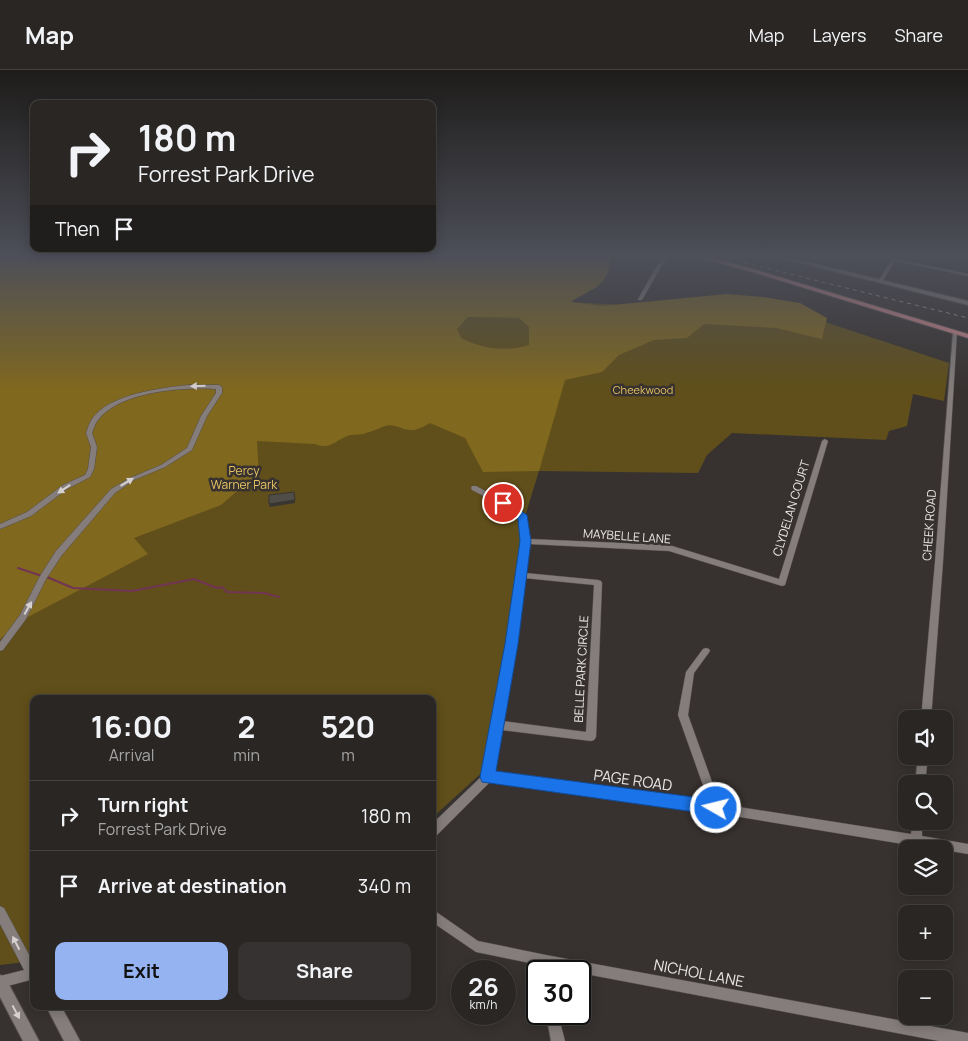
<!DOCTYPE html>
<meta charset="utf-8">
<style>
body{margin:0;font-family:Manrope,sans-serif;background:#353231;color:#f1f3f6;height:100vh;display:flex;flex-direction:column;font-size:19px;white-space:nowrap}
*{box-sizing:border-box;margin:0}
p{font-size:16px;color:#a5a5a6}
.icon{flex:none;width:28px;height:28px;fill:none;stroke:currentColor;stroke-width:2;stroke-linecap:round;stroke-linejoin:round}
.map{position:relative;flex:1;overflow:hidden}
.sheet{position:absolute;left:30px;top:625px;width:406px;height:315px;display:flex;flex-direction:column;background:#292624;border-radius:10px;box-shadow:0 2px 12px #0003,0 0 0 1px #454341}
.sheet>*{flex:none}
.hud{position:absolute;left:30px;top:30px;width:406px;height:152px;border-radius:10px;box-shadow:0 2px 12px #0003,0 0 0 1px #454341;background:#292624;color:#f1f3f6;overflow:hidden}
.buttons{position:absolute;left:898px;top:640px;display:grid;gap:10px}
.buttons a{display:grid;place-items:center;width:55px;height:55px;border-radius:10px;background:#292624;box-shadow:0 2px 12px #0003,0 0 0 1px #454341;font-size:25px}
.speed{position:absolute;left:451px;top:890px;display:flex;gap:10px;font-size:25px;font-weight:700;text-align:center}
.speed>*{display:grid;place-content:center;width:65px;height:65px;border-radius:50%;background:#292624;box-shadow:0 2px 12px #0003,0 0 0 1px #454341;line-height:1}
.speed small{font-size:12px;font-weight:400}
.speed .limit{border:2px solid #111;border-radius:8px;background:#fff;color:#111}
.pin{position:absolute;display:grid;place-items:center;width:42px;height:42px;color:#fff;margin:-21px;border:2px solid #fff;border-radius:50%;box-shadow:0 1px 5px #0007}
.me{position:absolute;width:55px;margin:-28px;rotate:278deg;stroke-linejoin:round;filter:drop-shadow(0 0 4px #0008)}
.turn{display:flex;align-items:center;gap:18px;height:105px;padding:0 25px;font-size:22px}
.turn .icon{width:65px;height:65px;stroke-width:2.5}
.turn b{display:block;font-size:35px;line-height:42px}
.then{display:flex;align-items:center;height:48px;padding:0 25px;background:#0003;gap:10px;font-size:19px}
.eta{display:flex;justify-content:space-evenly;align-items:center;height:85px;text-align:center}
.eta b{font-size:30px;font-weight:700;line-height:35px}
.primary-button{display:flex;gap:10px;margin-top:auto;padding:10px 25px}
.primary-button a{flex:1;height:58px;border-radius:10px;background:#95b2f1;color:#111;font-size:20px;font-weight:700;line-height:58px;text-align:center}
.primary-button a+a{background:#353231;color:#f1f3f6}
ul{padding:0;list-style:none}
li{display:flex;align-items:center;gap:15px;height:70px;padding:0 25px;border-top:1px solid #454341}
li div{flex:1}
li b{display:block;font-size:19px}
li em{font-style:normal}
header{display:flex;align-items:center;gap:30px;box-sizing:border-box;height:70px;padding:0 25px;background:#292624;border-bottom:1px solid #454341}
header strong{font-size:24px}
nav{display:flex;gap:28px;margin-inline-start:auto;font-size:18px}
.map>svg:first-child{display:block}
.green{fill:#604f1a}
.forest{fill:#80681e;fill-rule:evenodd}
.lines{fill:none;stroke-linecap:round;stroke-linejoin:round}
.stream{stroke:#723454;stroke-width:2}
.minor-casing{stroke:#544f4d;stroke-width:1}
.tertiary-casing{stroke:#544f4d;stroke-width:2}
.primary-casing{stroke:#544f4d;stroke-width:2}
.minor{fill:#847d7b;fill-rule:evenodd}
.tertiary{fill:#847d7b;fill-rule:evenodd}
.primary{fill:#c88489;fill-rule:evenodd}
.rail{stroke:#a39f9d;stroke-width:1;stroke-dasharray:4 4;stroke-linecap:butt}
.shaded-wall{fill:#383532}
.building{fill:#504c48;stroke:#383532}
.oneway{fill:#d6d1d0}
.route{fill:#1a73e8;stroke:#114b97}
.labels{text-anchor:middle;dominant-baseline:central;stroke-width:5;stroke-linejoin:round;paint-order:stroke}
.far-park-label{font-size:11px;fill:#e7c461;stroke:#373230}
.park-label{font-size:12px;fill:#e7c461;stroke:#373230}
.street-label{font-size:12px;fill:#eae6e5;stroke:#373230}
.near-street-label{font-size:15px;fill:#eae6e5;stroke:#373230}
</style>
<header>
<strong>Map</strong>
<nav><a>Map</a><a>Layers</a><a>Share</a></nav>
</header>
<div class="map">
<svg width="968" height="971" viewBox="0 0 968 971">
<rect width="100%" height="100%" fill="#373230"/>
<!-- green -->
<path class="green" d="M0 185 570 232 804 245 949 293 944 331 913 324 907 356 889 361 886 370 732 363 707 385 698 403 539 401 522 456 523 464 487 698 433 747 432 629H34V891L0 895Z"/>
<!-- forest -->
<path class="forest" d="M0 185H605L610 187C610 218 591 218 571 232L602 236 727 224 763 227 800 233 827 248 822 269 776 258 704 254 687 268 654 270 619 285 602 302 565 310 539 401 483 402 465 368 430 353C405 369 401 352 385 356 378 359 370 362 363 364 358 365 352 364 347 366 335 371 330 380 315 374L257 371 259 406 250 410 221 435 134 468 148 484 26 548 0 569ZM468 247 519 248 529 257V275C505 282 483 279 461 268L457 259Z"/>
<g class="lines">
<!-- stream -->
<path class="stream" d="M18 498 42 506
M47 507 73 518 132 521 194 509 217 518 222 517 227 522 264 523 279 527"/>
<!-- minor casing -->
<g class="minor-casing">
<path id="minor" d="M666 185H671L662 195 642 230H638V229L658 194Z
M869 185H879L893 188 895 185H899L897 189 968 204V206L895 191 882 212 880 213 878 212 891 190Z
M953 261 957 262 943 492 931 649H921L935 492Z
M189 315H219L222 317V323L207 346 192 380 165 397 134 410 115 423 62 485 46 509 26 549 3 580 0 581V572L20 545 40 506 56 481 111 419 130 408 161 395 187 378 201 346 216 323V319C184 317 121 321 99 349 95 353 94 358 92 363L97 377 94 399 90 407 67 419 31 446 0 459V454L27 442 63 415 85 405 88 399 91 377 86 363C88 358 89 353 92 349 109 324 161 318 189 315Z
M825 369 828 371 785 515 782 516 669 481 529 474 525 503 598 510 601 511 602 513 596 667 594 670 591 671 501 660 494 703 709 732 678 645 686 602 703 579 706 578 709 579 710 581 694 603 688 645 720 734 911 764 912 751H922V766L968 774V784L944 780V779H933L716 743 490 712 436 766 432 767V754L483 705 507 574 522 471 520 448 501 435 472 420 471 418 472 416H476L505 431 525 445 529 469 669 475 779 509 822 371ZM524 508 594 515 586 662 502 651 515 574Z
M918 686H928L925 714H915Z
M0 836 4 838 34 894V909L0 918V906L24 900 0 854Z
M432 839 478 871 546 885 968 963V971H939L580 903V901H568L476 882 432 852Z
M546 944H558L565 971H551Z"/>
</g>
<!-- tertiary casing -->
<g class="tertiary-casing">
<path id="tertiary" d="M769 185H779L968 231V235Z
M32 896 34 897V912L27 908 25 903 27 898Z
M0 905 5 907 39 971H23L0 927Z
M46 936H61L80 971H64Z"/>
</g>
<!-- primary casing -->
<g class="primary-casing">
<path id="primary" d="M690 185H702L753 199 968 264V268L749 201Z"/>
</g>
<!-- minor -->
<use href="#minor" class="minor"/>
<!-- tertiary -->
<use href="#tertiary" class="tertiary"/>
<!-- primary -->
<use href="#primary" class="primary"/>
<!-- rail -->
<path class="rail" d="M713 185 968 248"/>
</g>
<!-- shaded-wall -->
<path class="shaded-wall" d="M294 422 295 433 270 437 269 434Z"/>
<!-- building -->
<path class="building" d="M294 422 295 430 269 434V425Z"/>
<!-- one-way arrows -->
<defs><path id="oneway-solid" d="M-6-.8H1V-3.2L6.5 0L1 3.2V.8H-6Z" transform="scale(1.25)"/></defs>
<g class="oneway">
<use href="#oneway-solid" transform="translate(198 316) rotate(178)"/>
<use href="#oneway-solid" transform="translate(127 412) rotate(-31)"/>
<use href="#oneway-solid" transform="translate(64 419) rotate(146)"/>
<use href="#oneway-solid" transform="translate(28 538) rotate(-61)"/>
<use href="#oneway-solid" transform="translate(16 873) rotate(-117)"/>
<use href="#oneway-solid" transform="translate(16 942) rotate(62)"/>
</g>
<!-- sky -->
<linearGradient id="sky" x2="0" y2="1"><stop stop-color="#1e1c1a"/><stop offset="0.58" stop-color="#4d4f59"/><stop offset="1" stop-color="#4d4f59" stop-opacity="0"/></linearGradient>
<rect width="968" height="321" fill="url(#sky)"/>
<!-- route -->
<path class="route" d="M503 429 527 445 531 471 518 574 496 701 716 730 721 732 724 738 721 743 716 745 482 712 480 707 505 574 520 471 518 449 499 435 498 433Z"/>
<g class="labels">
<!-- far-park labels -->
<g class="far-park-label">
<text x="643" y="319">Cheekwood</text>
</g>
<!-- park labels -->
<g class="park-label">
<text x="244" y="400">Percy<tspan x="244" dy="14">Warner Park</tspan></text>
</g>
<!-- street labels -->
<g class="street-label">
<text transform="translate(791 438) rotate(-73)">CLYDELAN COURT</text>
<text transform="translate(929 455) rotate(-86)">CHEEK ROAD</text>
<text transform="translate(627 466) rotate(4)">MAYBELLE LANE</text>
<text transform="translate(581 599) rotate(-87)">BELLE PARK CIRCLE</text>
</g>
<!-- near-street labels -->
<g class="near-street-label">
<text transform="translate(633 710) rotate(8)">PAGE ROAD</text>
<text transform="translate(699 903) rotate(11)">NICHOL LANE</text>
</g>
</g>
</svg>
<div class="buttons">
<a><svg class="icon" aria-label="sound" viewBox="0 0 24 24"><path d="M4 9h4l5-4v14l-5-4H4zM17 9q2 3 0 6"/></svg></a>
<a><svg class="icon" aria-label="search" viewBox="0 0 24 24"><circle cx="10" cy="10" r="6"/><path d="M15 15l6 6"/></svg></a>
<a><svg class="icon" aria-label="layers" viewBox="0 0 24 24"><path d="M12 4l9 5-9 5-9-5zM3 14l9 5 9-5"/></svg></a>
<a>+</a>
<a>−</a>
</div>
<div class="speed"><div>26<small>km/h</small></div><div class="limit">30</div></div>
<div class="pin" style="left:503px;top:433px;background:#d93025"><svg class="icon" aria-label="arrive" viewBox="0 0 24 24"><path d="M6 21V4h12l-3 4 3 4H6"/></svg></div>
<svg class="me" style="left:716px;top:738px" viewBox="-20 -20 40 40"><circle r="17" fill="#1a73e8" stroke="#fff" stroke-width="3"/><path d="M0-11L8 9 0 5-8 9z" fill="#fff"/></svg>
<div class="hud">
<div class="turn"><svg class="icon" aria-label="right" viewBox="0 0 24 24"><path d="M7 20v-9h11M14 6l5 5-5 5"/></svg><div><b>180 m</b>Forrest Park Drive</div></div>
<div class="then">Then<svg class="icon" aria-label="arrive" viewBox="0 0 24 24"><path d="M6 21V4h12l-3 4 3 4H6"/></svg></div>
</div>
<section class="sheet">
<div class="eta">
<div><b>16:00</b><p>Arrival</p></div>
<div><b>2</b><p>min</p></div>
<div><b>520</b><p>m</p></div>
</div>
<ul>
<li><svg class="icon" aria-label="right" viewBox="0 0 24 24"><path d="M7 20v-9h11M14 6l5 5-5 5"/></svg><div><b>Turn right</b><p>Forrest Park Drive</p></div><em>180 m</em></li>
<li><svg class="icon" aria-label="arrive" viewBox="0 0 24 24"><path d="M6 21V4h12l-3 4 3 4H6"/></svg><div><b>Arrive at destination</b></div><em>340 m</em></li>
</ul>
<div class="primary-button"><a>Exit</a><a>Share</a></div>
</section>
</div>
